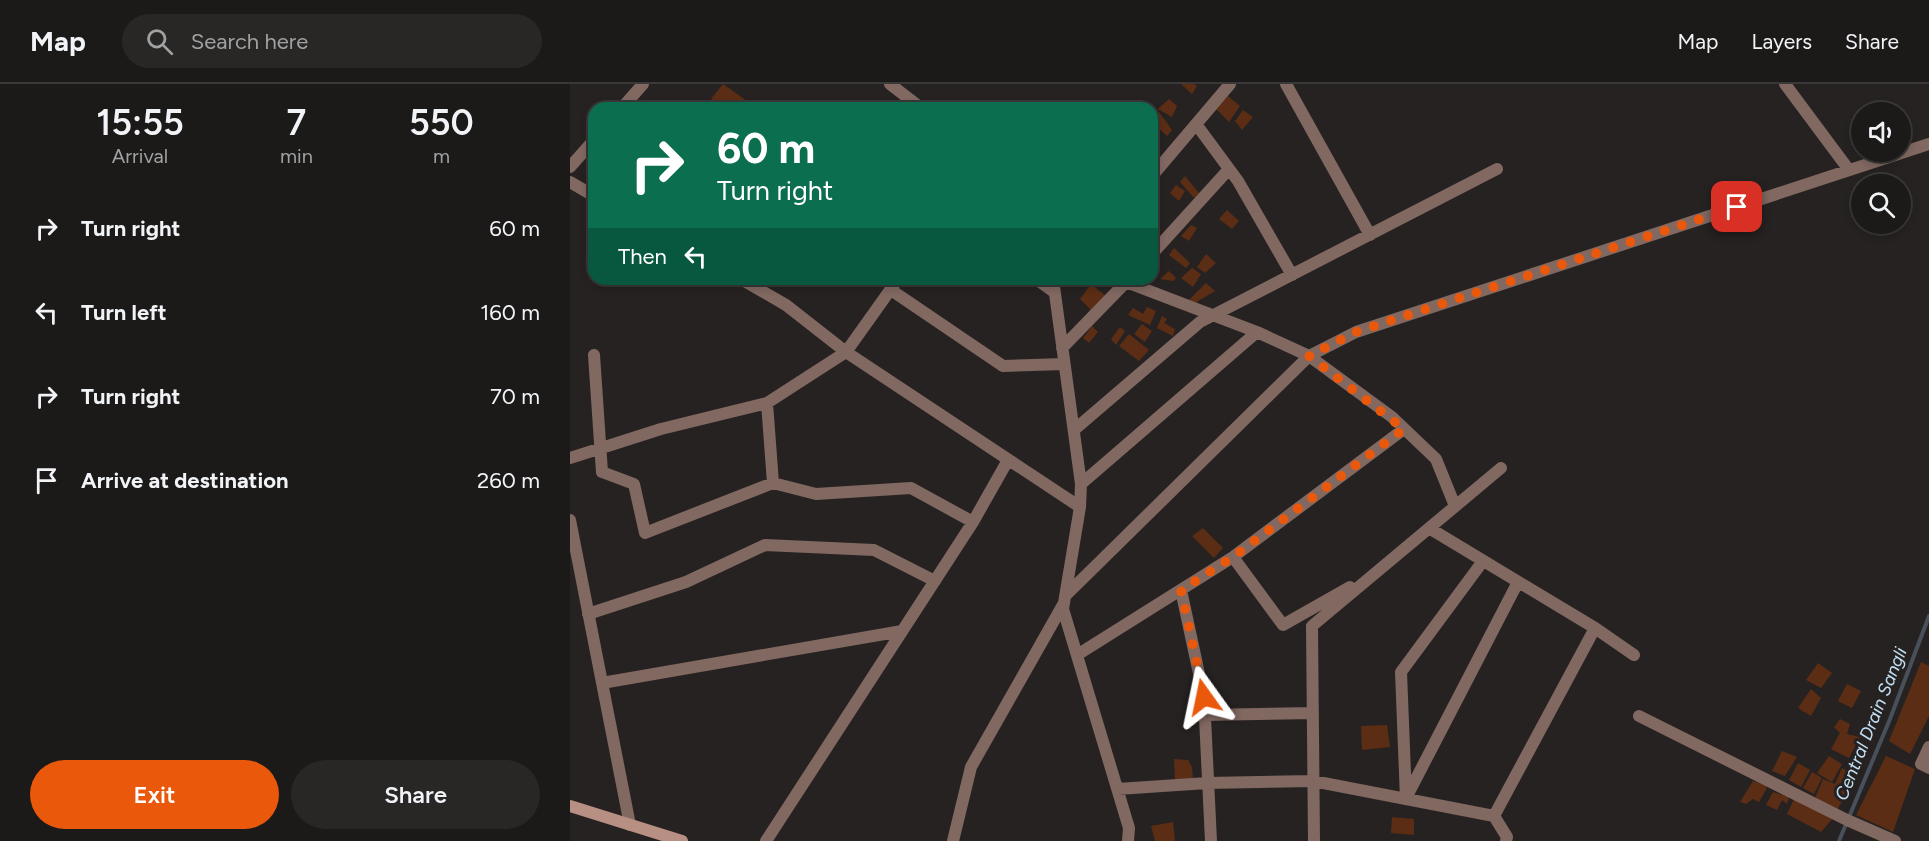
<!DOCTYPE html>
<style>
body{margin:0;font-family:Figtree,sans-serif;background:#292726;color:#f1f3f6;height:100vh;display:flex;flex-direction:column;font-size:22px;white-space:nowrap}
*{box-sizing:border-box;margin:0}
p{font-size:20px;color:#a0a1a2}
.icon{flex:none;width:33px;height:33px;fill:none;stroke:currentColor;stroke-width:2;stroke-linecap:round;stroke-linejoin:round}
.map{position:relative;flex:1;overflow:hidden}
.side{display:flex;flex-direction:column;background:#1c1a19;width:570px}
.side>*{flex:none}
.hud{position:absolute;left:18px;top:18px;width:570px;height:183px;border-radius:18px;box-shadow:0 3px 9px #0003,0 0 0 2px #3a3838;background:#0b6e4f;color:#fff;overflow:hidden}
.fabs{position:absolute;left:1281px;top:18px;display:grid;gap:12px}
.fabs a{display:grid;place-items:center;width:60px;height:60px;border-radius:50%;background:#1c1a19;box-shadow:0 3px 9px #0003,0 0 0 2px #3a3838;font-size:30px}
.pin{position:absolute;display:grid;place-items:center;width:51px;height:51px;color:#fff;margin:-26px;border-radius:12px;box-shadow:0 3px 9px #0006}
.me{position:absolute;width:66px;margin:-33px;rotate:348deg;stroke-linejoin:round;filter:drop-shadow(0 0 4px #0008)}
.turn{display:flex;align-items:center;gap:21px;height:126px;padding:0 30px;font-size:27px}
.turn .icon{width:78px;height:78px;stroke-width:2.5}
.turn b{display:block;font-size:42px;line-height:51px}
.then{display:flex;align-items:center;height:57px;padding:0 30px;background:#0003;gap:12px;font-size:22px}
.eta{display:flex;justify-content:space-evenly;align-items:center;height:102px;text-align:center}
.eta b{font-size:36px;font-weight:600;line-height:42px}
.button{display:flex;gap:12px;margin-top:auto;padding:12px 30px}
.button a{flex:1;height:69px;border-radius:36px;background:#ea580c;color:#fff;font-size:24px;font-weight:600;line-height:69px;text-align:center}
.button a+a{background:#292726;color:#f1f3f6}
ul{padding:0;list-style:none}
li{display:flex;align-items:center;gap:18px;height:84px;padding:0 30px}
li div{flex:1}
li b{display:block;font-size:22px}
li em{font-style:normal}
header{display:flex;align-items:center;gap:36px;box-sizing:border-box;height:84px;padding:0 30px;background:#1c1a19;border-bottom:2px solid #3a3838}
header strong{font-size:28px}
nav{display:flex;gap:33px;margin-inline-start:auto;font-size:21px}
.search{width:420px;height:54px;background:#292726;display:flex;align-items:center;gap:15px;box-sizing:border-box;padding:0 21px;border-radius:33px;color:#a0a1a2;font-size:22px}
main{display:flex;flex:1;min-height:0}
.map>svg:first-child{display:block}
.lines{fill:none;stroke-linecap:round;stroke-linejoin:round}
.stream{stroke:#47505b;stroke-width:4}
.building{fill:#5b2d14}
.street{stroke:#816861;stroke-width:12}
.secondary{stroke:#b78f83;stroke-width:12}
.route{stroke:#ea580c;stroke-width:10;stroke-dasharray:0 18}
.labels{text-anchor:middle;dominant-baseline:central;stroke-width:6;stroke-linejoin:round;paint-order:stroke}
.water-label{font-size:18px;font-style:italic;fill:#c2e0f5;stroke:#262221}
</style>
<header>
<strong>Map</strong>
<div class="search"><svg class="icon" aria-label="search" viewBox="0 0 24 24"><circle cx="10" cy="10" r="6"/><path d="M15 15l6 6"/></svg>Search here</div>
<nav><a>Map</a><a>Layers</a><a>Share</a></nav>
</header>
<main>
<section class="side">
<div class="eta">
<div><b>15:55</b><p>Arrival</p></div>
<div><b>7</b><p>min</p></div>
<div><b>550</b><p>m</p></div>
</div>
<ul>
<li><svg class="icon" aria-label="right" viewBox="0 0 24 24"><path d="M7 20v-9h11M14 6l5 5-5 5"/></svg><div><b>Turn right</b></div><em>60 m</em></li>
<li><svg class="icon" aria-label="left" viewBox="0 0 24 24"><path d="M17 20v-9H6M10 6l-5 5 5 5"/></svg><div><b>Turn left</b></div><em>160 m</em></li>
<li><svg class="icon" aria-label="right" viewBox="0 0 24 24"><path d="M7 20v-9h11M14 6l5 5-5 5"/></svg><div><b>Turn right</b></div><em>70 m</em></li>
<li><svg class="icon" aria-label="arrive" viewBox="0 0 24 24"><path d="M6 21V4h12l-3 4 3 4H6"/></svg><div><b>Arrive at destination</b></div><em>260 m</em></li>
</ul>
<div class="button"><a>Exit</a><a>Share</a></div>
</section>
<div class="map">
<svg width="1359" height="757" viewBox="0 0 1359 757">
<rect width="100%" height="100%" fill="#262221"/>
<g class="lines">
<!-- stream -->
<path class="stream" d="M1269 757 1320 635 1359 532"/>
</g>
<!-- building -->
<path class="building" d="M153 0 177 17 171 24H152L141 15Z
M611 0H624L627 2 622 10Z
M658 12 670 22 659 38 646 25Z
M599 15 607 22 602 33 588 25Z
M673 26 683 33 672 46 665 37Z
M589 28 602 46 597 52 582 38Z
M615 92 629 109 624 114 610 98Z
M606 101 615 107 609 117 600 109Z
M657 126 669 137 662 145 649 135Z
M621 141 627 144 619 157 611 152Z
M24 163V182L15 175Z
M604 164 620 179 616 184 599 171Z
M636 170 646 179 635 189 627 183Z
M622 184 631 190 623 203 611 194Z
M599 187 606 194 603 197 590 195Z
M636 199 645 207 625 219 619 216Z
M521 200 537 213 522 227 510 215Z
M577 223 586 227 580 241 558 231 563 224 573 230Z
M592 232 597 235 594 239 605 245 603 252 587 244Z
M572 240 582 247 575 258 564 250Z
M522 242 528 248 519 259 513 254Z
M550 243 555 247 546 261 541 255Z
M559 250 579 266 569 277 549 262Z
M633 444 653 464 644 474 622 452Z
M1351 578 1359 582V632L1340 670 1319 657Z
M1248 579 1262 589 1251 604 1236 596Z
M1277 600 1291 607 1282 624 1268 617Z
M1241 605 1251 614 1241 632 1228 624Z
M1270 635 1280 640 1277 650 1290 653 1279 674 1261 665 1270 649 1264 643Z
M817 641 820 663 792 666 791 642Z
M1212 667 1227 673 1215 692 1202 687Z
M1259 672 1272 680 1262 698 1247 689Z
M1316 672 1345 685 1323 748 1286 731Z
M604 675 618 676 622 683 623 696H605Z
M1228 679 1240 686 1231 703 1219 696Z
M1272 684 1287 691 1267 726 1245 714 1253 695 1265 700Z
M1242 688 1252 694 1244 710 1233 704Z
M1183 697 1195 701 1197 704 1189 718 1183 715 1176 720 1170 718Z
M1214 706 1220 711 1217 720 1212 716 1207 726 1196 721 1203 708 1212 711Z
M1224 715 1263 734 1251 748 1217 730Z
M822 733 844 735V751L821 749Z
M603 738 605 757H585L581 742Z"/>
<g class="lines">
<!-- street -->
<path class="street" d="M320 0 351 24
M716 0 800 151
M1215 0 1279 86
M52 24 73 0
M626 40 668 97 722 191
M0 83 24 56
M582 92 660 0
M0 98 24 112
M582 170 659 85
M171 195 216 221 276 268 328 195
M466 195 484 208
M483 195 511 400 510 423 493 525 559 744 558 757
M548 195 687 248
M321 206 433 282 494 280
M492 264 559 195
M24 271 32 388 64 400 75 449 203 399
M504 346 630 238 927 85
M0 374 91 345 197 319
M438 376 403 438 341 404 246 410 203 399 197 319 276 268 510 423
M511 400 687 248 739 272 786 248 1359 60
M0 436 60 741
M859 444 1025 544 924 732 937 753 936 757
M663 473 713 541 780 503
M611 506 634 613 641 757
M495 512 739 272 822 333 866 375 885 422
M18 530 116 498 195 461 304 466 365 497
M1025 544 1064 571
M507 571 663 473 834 345
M32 599 332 547
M634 631 743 629
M1069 632 1277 736 1325 757
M1359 663 1351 680 1359 684
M548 705 637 699 743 697 924 732
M836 714 948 498
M836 715 831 588 913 477
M196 757 403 438
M383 757 401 683 494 519
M744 757 742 542 931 384"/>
<!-- secondary -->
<path class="secondary" d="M0 722 112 757"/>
</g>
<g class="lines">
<!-- route -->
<path class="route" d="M634 613 611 506 663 473 834 345 739 272 786 248 1167 123"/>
</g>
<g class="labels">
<!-- water labels -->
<g class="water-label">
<text transform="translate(1301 640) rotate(-68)">Central Drain Sangli</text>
</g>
</g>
</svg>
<div class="fabs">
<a><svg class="icon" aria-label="sound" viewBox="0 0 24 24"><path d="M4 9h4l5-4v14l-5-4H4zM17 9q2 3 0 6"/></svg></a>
<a><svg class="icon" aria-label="search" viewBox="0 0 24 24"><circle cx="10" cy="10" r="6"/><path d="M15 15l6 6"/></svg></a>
</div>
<div class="pin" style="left:1167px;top:123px;background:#d93025"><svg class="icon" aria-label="arrive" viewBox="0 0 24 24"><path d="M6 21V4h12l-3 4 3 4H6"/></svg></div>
<svg class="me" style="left:634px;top:613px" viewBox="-20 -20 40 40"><path d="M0-17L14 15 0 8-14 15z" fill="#ea580c" stroke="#fff" stroke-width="4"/></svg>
<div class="hud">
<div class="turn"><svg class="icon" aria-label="right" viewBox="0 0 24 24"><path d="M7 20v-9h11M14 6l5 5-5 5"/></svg><div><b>60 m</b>Turn right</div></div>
<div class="then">Then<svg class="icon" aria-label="left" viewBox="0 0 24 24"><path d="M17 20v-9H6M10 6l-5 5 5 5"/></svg></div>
</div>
</div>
</main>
